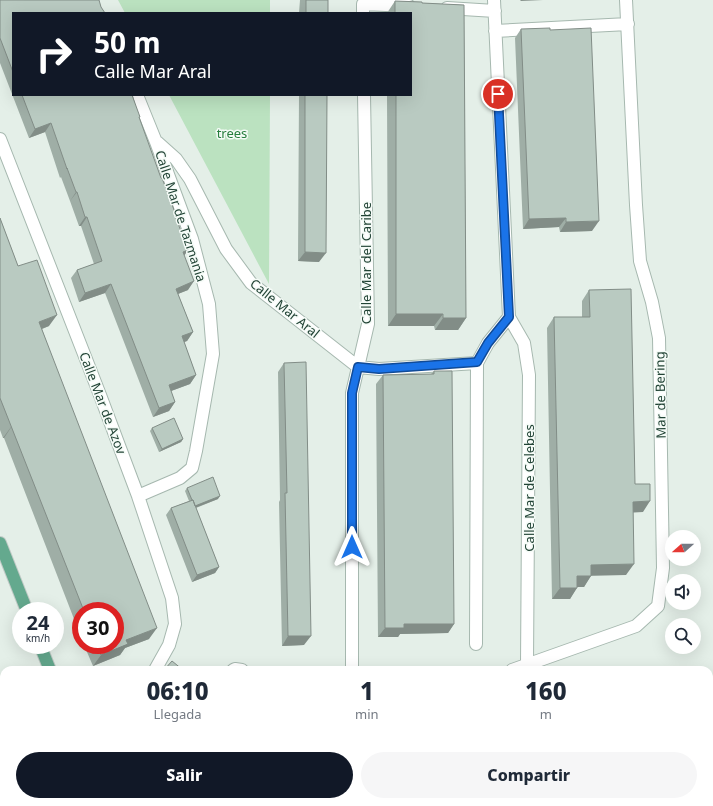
<!DOCTYPE html>
<html lang="es">
<style>
body{margin:0;font-family:"Noto Sans",sans-serif;background:#f6f6f7;color:#1f2937;height:100vh;display:flex;flex-direction:column;font-size:15px;white-space:nowrap}
*{box-sizing:border-box;margin:0}
p{font-size:13px;color:#747a83}
.icon{flex:none;width:22px;height:22px;fill:none;stroke:currentColor;stroke-width:2;stroke-linecap:round;stroke-linejoin:round}
.map{position:relative;flex:1;overflow:hidden}
.side{position:absolute;left:0px;top:666px;width:713px;height:140px;display:flex;flex-direction:column;background:#fff;border-radius:12px 12px 0 0;box-shadow:0 4px 16px #0002}
.side>*{flex:none}
.banner{position:absolute;left:12px;top:12px;width:400px;height:84px;border-radius:0px;box-shadow:0 4px 16px #0002;background:#111827;color:#fff;overflow:hidden}
.needle{width:26px;rotate:249deg}
.fabs{position:absolute;left:665px;top:530px;display:grid;gap:8px}
.fabs a{display:grid;place-items:center;width:36px;height:36px;border-radius:50%;background:#fff;box-shadow:0 4px 16px #0002;font-size:20px}
.speed{position:absolute;left:12px;top:602px;display:flex;gap:8px;font-size:20px;font-weight:700;text-align:center}
.speed>*{display:grid;place-content:center;width:52px;height:52px;border-radius:50%;background:#fff;box-shadow:0 4px 16px #0002;line-height:1}
.speed small{font-size:10px;font-weight:400}
.speed .limit{border:6px solid #d22;background:#fff;color:#111}
.pin{position:absolute;display:grid;place-items:center;width:34px;height:34px;color:#fff;margin:-17px;border:2px solid #fff;border-radius:50%;box-shadow:0 1px 4px #0007}
.me{position:absolute;width:44px;margin:-22px;rotate:0deg;stroke-linejoin:round;filter:drop-shadow(0 0 3px #0008)}
.turn{display:flex;align-items:center;gap:14px;height:84px;padding:0 16px;font-size:18px}
.turn .icon{width:52px;height:52px;stroke-width:2.5}
.turn b{display:block;font-size:28px;line-height:34px}
.eta{display:flex;justify-content:space-evenly;align-items:center;height:68px;text-align:center}
.eta b{font-size:24px;font-weight:800;line-height:28px}
.button{display:flex;gap:8px;margin-top:auto;padding:8px 16px}
.button a{flex:1;height:46px;border-radius:24px;background:#111827;color:#fff;font-size:16px;font-weight:800;line-height:46px;text-align:center}
.button a+a{background:#f6f6f7;color:#1f2937}
.map>svg:first-child{display:block}
.green{fill:#bbe2c0}
.lines{fill:none;stroke-linecap:round;stroke-linejoin:round}
.river{stroke:#87d7d9;stroke-width:41}
.minor-casing{stroke:#a6b8af;stroke-width:14}
.major-casing{stroke:#c1cac6;stroke-width:14}
.minor{stroke:#fff;stroke-width:12}
.major{stroke:#64a98e;stroke-width:12}
.wall{fill:#9faea6}
.shaded-wall{fill:#828d87}
.building{fill:#b9cac1;stroke:#828d87}
.route-casing{stroke:#114b97;stroke-width:10}
.route{stroke:#1a73e8;stroke-width:7}
.labels{text-anchor:middle;dominant-baseline:central;stroke-width:3;stroke-linejoin:round;paint-order:stroke}
.park-label{font-size:13px;fill:#267e3d;stroke:#f5fbf7}
.street-label{font-size:13px;fill:#214335;stroke:#f5fbf7}
</style>
<div class="map">
<svg width="713" height="806" viewBox="0 0 713 806">
<rect width="100%" height="100%" fill="#e4efe8"/>
<!-- green -->
<path class="green" d="M118 0H270V13H125Z
M169 95H270L269 284Z"/>
<g class="lines">
<!-- river -->
<path class="river" d="M0 741 4 751
M22 802 24 806"/>
<!-- minor casing -->
<g class="minor-casing">
<path id="minor" d="M447 8 495 11
M363 13V4L409 6
M495 31 628 24
M137 95 156 142 192 239 209 304 213 354 196 451 192 468 180 478 138 496
M0 139 100 395 138 496 172 598 175 624 169 645 155 670
M157 142 176 159 190 179 226 249 251 283 358 367 379 369 477 363
M509 317 524 343 529 375 527 664
M476 644 477 363 488 343 509 317 494 0
M233 670 235 669 242 670
M352 670V393L368 324 364 95
M512 670 636 626 658 606 663 568 659 338 652 302 640 261 636 205 626 0
M97 806 98 802"/>
</g>
<!-- major casing -->
<g class="major-casing">
<path id="major" d="M0 543 27 611
M40 645 50 670"/>
</g>
<!-- minor -->
<use href="#minor" class="minor"/>
<!-- major -->
<use href="#major" class="major"/>
</g>
<!-- wall -->
<path class="wall" d="M0 0 13 13V95H133V96L139 118 161 178 177 218 176 219 188 250 184 255 188 290 178 294 193 332 187 341 184 342 196 375 190 384 171 391 175 402 169 411 153 417 105 293 79 302 71 278 77 270 94 264 81 226H79L70 201 61 177 60 178 45 132 29 138 0 63Z
M300 0H328V13H299Z
M395 1 422 2V3L464 5 466 318 458 330H435L434 326H388L387 95H411V13H387Z
M521 29 592 231 560 232 559 227 523 229 515 38Z
M299 95H327L319 262 298 261Z
M0 218 18 266 49 326 42 329 149 639 125 648 120 655 93 666 84 645H115V611H81V637L4 438H3L0 430Z
M589 290 635 484 643 512H633L626 575H591L584 587H577L570 599H552L547 328 554 317H582V301Z
M284 363 304 645 282 646 279 502 280 500 278 372Z
M434 371 454 624 448 633 400 634 398 637H378L376 384 383 375 431 374Z
M152 428 183 439 181 442 159 452 150 431Z
M187 488 218 499 196 508 219 567 215 573 192 582 166 515 171 508 189 501 185 491Z"/>
<!-- shaded-wall -->
<path class="shaded-wall" d="M521 0H543L520 1Z
M51 123 45 132 29 138 35 129Z
M76 192H77L70 201Z
M85 217H87L81 226H79Z
M566 218 559 227 523 229 529 219Z
M599 221 592 231 560 232 566 222Z
M188 250 182 259 183 252Z
M305 252 326 253 319 262 298 261Z
M194 281 188 290 170 297 176 289Z
M111 284 105 293 79 302 85 293Z
M396 314H443L434 326H388Z
M57 315 49 326 31 333 39 322Z
M443 318H466L458 330H435Z
M193 332 187 341 176 345 182 336Z
M196 375 190 384 163 394 169 385Z
M175 402 169 411 153 417 159 408Z
M12 426 4 438H3L11 427Z
M183 439 181 442 159 452 162 449Z
M220 496 218 499 192 509 194 506Z
M650 501 643 512 625 513 633 502Z
M634 564 626 575 583 576 591 565Z
M219 567 215 573 192 582 197 575Z
M577 576H591L584 587H569Z
M560 588H577L570 599H552Z
M404 624H454L448 633 400 634 398 637H378L385 628Z
M157 628 149 639 125 648 120 655 93 666 101 655 126 640Z
M288 636H311L304 645 282 646Z"/>
<!-- building -->
<path class="building" d="M0 0H99L101 7 105 13H13V72L0 38Z
M306 0H328V13H306Z
M395 1 422 2V3L464 5 466 318H443V314H396V95H411V13H395Z
M550 28V30L591 28 599 221 566 222V218L529 219 521 29Z
M22 95H132L140 117H139L161 178H162L177 218H176L188 250 183 252 194 281 176 289 193 332 182 336 196 375 169 385 175 402 159 408 111 284 85 293 77 270 102 261 87 217H85L77 192H76L67 168V169L51 123 35 129Z
M305 95H327L326 253 305 252Z
M0 218 18 266 37 260 57 315 39 322 157 628 126 640 128 644 101 655 97 645H115V611H84L0 398Z
M631 289 635 484H650V501L633 502 634 564 591 565V576H577V588H560L554 317H590L589 290Z
M306 362 311 636H288L285 493H287L284 363Z
M434 371H452L454 624H404V628H385L383 375 434 374Z
M174 418 183 439 162 449 152 428Z
M213 477 220 496 195 506 193 500H192L187 488Z
M193 500 219 567 197 575 171 508Z
M172 661 183 670H164Z
M147 802H162L165 806H143Z"/>
<g class="lines">
<!-- route casing -->
<g class="route-casing">
<path id="route" d="M352 547V393L358 367 379 369 477 362 488 343 509 317 498 94"/>
</g>
<!-- route -->
<use href="#route" class="route"/>
</g>
<g class="labels">
<!-- park labels -->
<g class="park-label">
<text x="232" y="133">trees</text>
</g>
<!-- street labels -->
<g class="street-label">
<text transform="translate(181 216) rotate(72)">Calle Mar de Tazmania</text>
<text transform="translate(366 263) rotate(-90)">Calle Mar del Caribe</text>
<text transform="translate(285 308) rotate(39)">Calle Mar Aral</text>
<text transform="translate(660 395) rotate(-91)">Mar de Bering</text>
<text transform="translate(103 403) rotate(69)">Calle Mar de Azov</text>
<text transform="translate(529 488) rotate(-90)">Calle Mar de Celebes</text>
</g>
</g>
</svg>
<div class="fabs">
<a><svg class="needle" viewBox="-14 -14 28 28"><path d="M0-13l5 13h-10z" fill="#e53935"/><path d="M0 13l5-13h-10z" fill="#747a83"/></svg></a>
<a><svg class="icon" aria-label="sound" viewBox="0 0 24 24"><path d="M4 9h4l5-4v14l-5-4H4zM17 9q2 3 0 6"/></svg></a>
<a><svg class="icon" aria-label="search" viewBox="0 0 24 24"><circle cx="10" cy="10" r="6"/><path d="M15 15l6 6"/></svg></a>
</div>
<div class="speed"><div>24<small>km/h</small></div><div class="limit">30</div></div>
<div class="pin" style="left:498px;top:94px;background:#d93025"><svg class="icon" aria-label="arrive" viewBox="0 0 24 24"><path d="M6 21V4h12l-3 4 3 4H6"/></svg></div>
<svg class="me" style="left:352px;top:547px" viewBox="-20 -20 40 40"><path d="M0-17L14 15 0 8-14 15z" fill="#1a73e8" stroke="#fff" stroke-width="4"/></svg>
<div class="banner">
<div class="turn"><svg class="icon" aria-label="right" viewBox="0 0 24 24"><path d="M7 20v-9h11M14 6l5 5-5 5"/></svg><div><b>50 m</b>Calle Mar Aral</div></div>
</div>
<section class="side">
<div class="eta">
<div><b>06:10</b><p>Llegada</p></div>
<div><b>1</b><p>min</p></div>
<div><b>160</b><p>m</p></div>
</div>
<div class="button"><a>Salir</a><a>Compartir</a></div>
</section>
</div>
